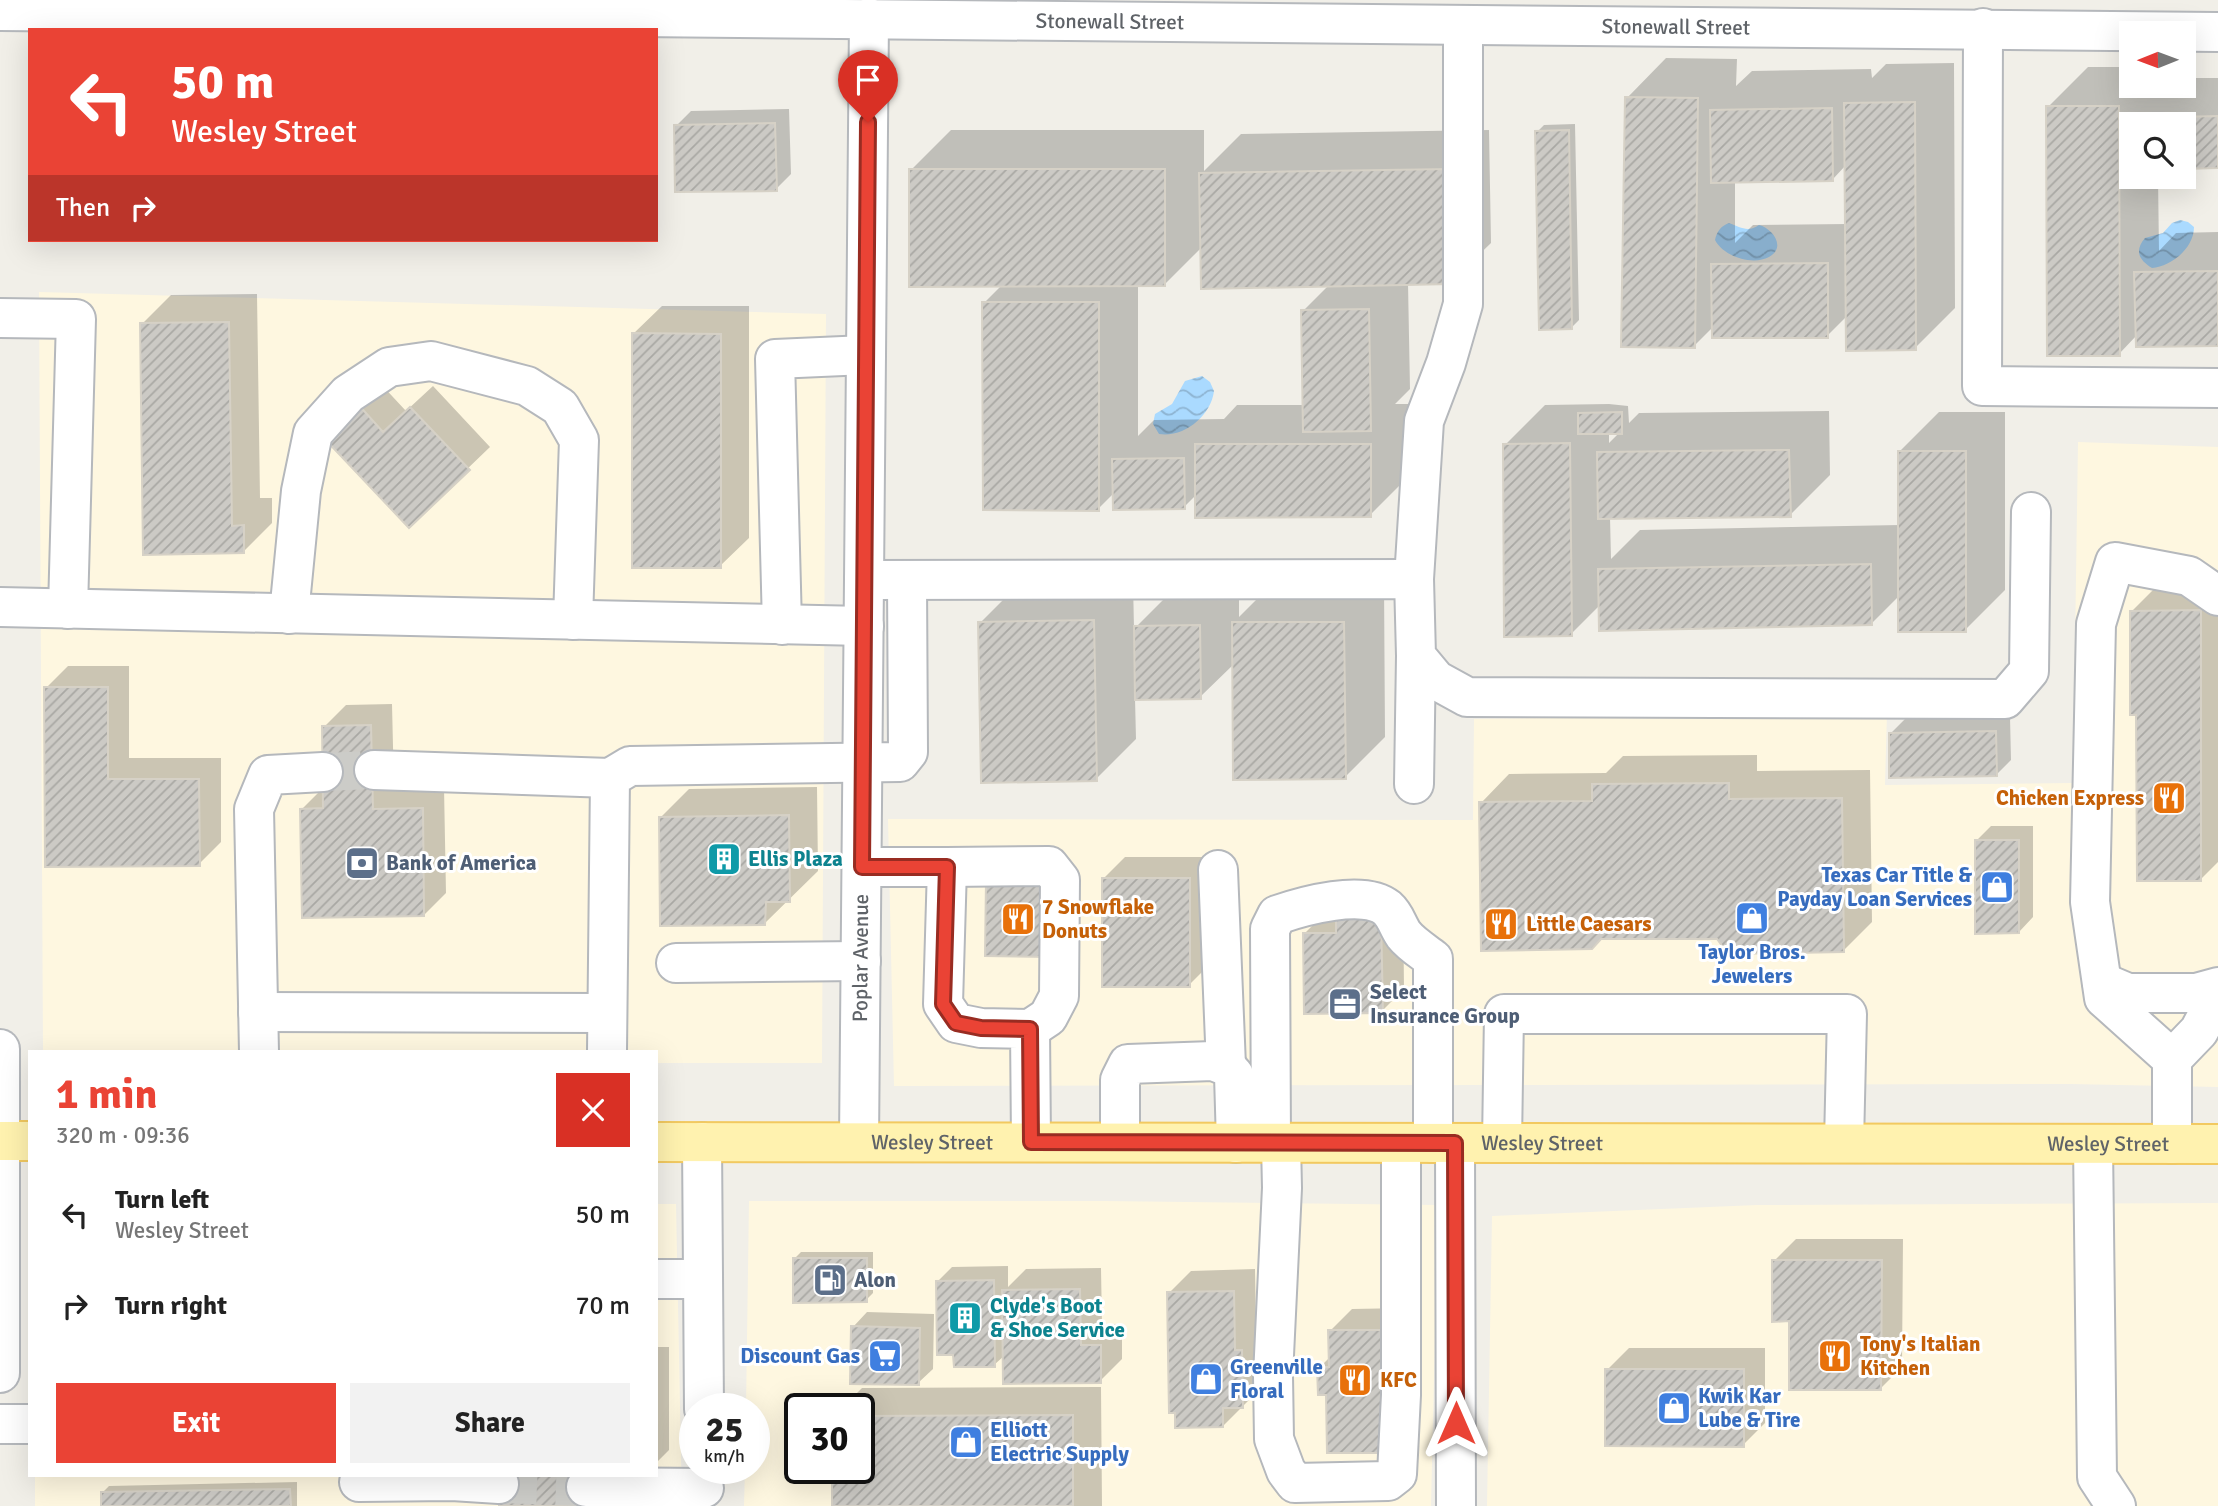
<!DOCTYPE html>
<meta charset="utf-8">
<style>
body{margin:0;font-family:Signika,sans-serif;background:#f2f2f2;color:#222;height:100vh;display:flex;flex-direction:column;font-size:26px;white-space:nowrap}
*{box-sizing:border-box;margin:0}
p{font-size:23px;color:#767676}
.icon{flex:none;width:38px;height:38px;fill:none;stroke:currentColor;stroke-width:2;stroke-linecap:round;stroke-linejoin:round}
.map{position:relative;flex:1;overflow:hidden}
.panel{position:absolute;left:28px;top:1050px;width:630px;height:427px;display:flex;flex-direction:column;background:#fff;border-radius:0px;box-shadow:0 7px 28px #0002}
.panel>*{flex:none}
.guide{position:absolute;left:28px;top:28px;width:630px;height:214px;border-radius:0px;box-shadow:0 7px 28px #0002;background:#ea4335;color:#fff;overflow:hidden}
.needle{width:46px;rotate:269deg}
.controls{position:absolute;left:2119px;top:21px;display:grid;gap:14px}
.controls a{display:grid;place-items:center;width:77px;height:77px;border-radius:0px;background:#fff;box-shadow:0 7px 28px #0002;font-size:35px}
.speed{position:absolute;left:679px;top:1393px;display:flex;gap:14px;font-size:35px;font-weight:700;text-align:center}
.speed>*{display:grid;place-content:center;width:91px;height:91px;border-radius:50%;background:#fff;box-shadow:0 7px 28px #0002;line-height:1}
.speed small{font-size:18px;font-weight:400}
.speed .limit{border:4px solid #111;border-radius:10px;background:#fff;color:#111}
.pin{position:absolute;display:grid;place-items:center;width:60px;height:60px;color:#fff;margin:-72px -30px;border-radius:50% 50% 50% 0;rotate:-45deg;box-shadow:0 0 7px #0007}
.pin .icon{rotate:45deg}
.me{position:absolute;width:77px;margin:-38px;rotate:0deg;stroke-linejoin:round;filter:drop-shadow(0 0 5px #0008)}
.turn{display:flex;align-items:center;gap:24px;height:147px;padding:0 28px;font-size:32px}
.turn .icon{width:91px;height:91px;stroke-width:2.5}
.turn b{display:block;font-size:49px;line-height:60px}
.then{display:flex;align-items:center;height:66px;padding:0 28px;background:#0003;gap:14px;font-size:26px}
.round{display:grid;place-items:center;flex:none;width:74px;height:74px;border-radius:0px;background:#f2f2f2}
.overview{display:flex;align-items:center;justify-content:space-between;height:119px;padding:0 28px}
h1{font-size:42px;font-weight:700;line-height:52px;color:#ea4335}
.action{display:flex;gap:14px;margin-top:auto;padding:14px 28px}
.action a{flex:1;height:80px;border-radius:0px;background:#ea4335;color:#fff;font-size:28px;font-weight:700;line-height:80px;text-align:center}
.action a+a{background:#f2f2f2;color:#222}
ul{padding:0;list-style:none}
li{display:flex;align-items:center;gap:21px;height:91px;padding:0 28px}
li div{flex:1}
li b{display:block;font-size:26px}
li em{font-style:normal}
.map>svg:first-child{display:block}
.commercial{fill:#fef7e0;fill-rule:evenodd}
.water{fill:url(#water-waves)}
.shadow{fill:#0003;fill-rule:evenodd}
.building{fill:url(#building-hatch);stroke:#d6d1c6;stroke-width:2}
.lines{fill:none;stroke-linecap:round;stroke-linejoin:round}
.minor-tunnel{stroke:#ccccc8;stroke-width:38;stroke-dasharray:38 19;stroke-linecap:butt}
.minor-casing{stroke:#b5b8bc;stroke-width:42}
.major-casing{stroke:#f2c960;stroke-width:42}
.minor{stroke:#fff;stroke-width:38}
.major{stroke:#fff2af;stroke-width:38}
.route-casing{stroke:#982c22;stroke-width:18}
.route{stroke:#ea4335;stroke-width:12}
.labels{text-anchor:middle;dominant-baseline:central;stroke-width:6;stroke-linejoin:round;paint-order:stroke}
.street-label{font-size:21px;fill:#5f6368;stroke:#fff}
.food-label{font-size:21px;font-weight:bold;fill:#c56008;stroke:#fff;text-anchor:start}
.culture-label{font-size:21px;font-weight:bold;fill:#0d838f;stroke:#fff;text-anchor:start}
.service-label{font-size:21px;font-weight:bold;fill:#4e5e75;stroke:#fff;text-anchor:start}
.shop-label{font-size:21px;font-weight:bold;fill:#366cbe;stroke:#fff;text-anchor:start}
</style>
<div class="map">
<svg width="2218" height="1506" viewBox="0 0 2218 1506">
<defs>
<pattern id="water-waves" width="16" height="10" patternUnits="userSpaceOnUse" patternTransform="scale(1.75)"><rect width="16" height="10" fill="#aadaff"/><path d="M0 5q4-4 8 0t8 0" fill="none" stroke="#8eb4d2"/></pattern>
<pattern id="building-hatch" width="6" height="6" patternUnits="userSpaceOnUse" patternTransform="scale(1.75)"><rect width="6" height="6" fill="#cccac5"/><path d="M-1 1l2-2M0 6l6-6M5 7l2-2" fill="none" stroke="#a9a8a4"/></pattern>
</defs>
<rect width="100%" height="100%" fill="#f1efe8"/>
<!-- commercial -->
<path class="commercial" d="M39 292 826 314 822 1063H656V1052H43Z
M2078 442 2218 447V1087L2070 1084 894 1086 888 819 1473 820 1474 719 1887 713 1885 785 2073 783Z
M749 1201H1103L1438 1205 1431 1506H744L745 1468H754V1409H746ZM800 1409H859V1468H800Z
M2218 1203V1506H1487L1492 1216 1757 1205Z
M656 1204H676L682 1506H35V1475H656Z"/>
<!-- water -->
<path class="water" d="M2180 220 2188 222 2194 227C2194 248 2172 266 2152 268 2139 260 2134 251 2145 238L2163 233 2172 223Z
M1729 223C1740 227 1748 233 1759 225 1772 228 1787 247 1769 257 1752 266 1723 256 1715 240 1717 231 1721 226 1729 223Z
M1202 376 1210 382 1214 391C1211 416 1184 438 1159 434L1153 424 1155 414 1172 404 1185 381Z"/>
<!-- shadow -->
<path class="shadow" d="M1666 58 1737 59 1736 86 1752 71 1871 69 1872 78 1886 64 1954 63 1955 308 1915 348 1847 316 1827 336 1713 327 1694 346 1627 98ZM1846 165 1847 224 1753 225 1735 243V181L1833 179Z
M2088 67H2132V86H2158V97L2169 86H2184V78H2218V166L2184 167V124H2132V177H2158L2159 251 2176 233 2218 232V344L2137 335 2119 354 2048 107Z
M789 109 791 174 776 189 676 126 691 111Z
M1575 124 1579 320 1572 327 1537 132 1544 125Z
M951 130H1204V171L1241 134 1489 130 1491 243 1451 282 1408 283 1410 389 1395 404H1410V475L1370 515 1197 494 1184 507 1115 492 1098 509 984 303 1002 285 911 170ZM1202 247 1329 285 1303 311 1304 405H1237L1224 419 1154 420 1138 436V285H1164Z
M257 294 260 498H272V523L243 552 142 324 171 295Z
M662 306H749V538L720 566 633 334Z
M379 382 406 411 433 386 490 447 409 525 324 435Z
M1609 404 1628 406 1629 423 1639 413 1829 411 1830 475 1790 515 1610 517 1611 559 1640 530 1900 525V451L1939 412H2005V590L1965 630 1900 595 1871 624 1600 605 1571 634 1505 445 1545 405ZM1609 432H1620L1609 443Z
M1133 581 1134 629 1176 587 1239 586V617L1273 583 1384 582 1385 737 1345 777 1234 664 1200 697 1135 698 1136 739 1096 779 980 623 1020 583Z
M2154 589H2218V862L2201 879 2138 714 2132 611Z
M68 666H129V758H221V842L199 864 47 865 46 688Z
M392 704 394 788 444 787 446 893 424 915 302 809 325 786 324 727 346 705Z
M2010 717 2011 760 1996 775 1890 734 1905 719Z
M1757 755V771L1870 770 1872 922 1844 950 1718 937H1602L1481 803 1509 774 1606 773 1623 756Z
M817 787 818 871 765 923 661 817 689 789Z
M1991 826H2033V917L2019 932 1977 840Z
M1125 857H1211V963L1189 985 1103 879Z
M1360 895H1403L1404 989 1382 1011 1304 934 1326 912Z
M1796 1239H1903L1902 1367 1880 1389 1774 1261Z
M801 1252H873V1293L866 1300 794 1259Z
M1008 1266V1287L1026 1269 1101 1268 1102 1324H1122V1359L1100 1381 1005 1355 994 1365 938 1281 952 1267Z
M1255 1269 1256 1328 1265 1384 1223 1426 1169 1293 1191 1271Z
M1405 1308 1328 1393 1319 1368 1330 1357V1331L1352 1309Z
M867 1312 934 1314 933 1369 918 1383 853 1327Z
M656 1347H669V1450L656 1463Z
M1629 1348H1765V1423L1743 1445 1607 1370Z
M1101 1387 1102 1506H834L859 1468V1409H841L862 1388Z
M297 1482V1506H103L102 1493 109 1486Z"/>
<!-- building -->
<path class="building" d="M1625 97 1698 98 1695 348 1621 347Z
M1915 102 1916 350 1846 351 1844 103Z
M2046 106H2119L2120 356H2047Z
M1832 108 1833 181 1711 183 1710 110Z
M2218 116V168L2184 169V124H2135V118Z
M775 123 777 191 675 192 674 125Z
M1569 130 1572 329 1539 330 1535 131Z
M909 169H1165V286L909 287Z
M1450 169 1452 284 1201 289 1199 173Z
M1828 263V338H1712L1711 264Z
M2218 271V346L2136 347 2134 272Z
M982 302H1099V511L983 510Z
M1369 309 1371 431 1303 432 1301 310Z
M229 322 232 526 244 525V553L143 555 140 323Z
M632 333 721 334V568H632Z
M356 402 383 432 410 407 470 470 409 528 321 435Z
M1622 412V434H1578V413Z
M1570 443 1572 636 1504 637 1503 444Z
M1195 444H1371V517L1195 518Z
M1789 450 1791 517 1598 519 1597 452Z
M1898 451H1966V632H1898Z
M1184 458 1185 509 1113 510 1112 459Z
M1871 564 1872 625 1599 631 1598 569Z
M2201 610V881H2137L2136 715H2130V611Z
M1094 620 1097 781 981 783 978 622Z
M1232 622H1344L1346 779 1233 780Z
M1200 625 1201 699 1135 700 1134 626Z
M44 687H108V779H199L200 866 45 867Z
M371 725 373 809 423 808 424 916 302 918 300 809 323 808 322 726Z
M1996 731 1997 776 1889 778V733Z
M1729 783V799L1842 798 1844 952 1728 954 1717 939H1601L1592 949 1481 951 1479 802 1592 801V784Z
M789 815 790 902H766L765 925 660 926 659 817Z
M1975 840H2019V933L1975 934Z
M1102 878H1190V987H1102Z
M986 880 1050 881V957L985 956Z
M1381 916 1383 1013 1304 1014 1303 933H1336V917Z
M793 1258H867V1302L793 1303Z
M1772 1260H1882L1881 1390H1789V1321L1772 1322Z
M994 1280 995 1367H954L953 1355H937L936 1281Z
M1080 1289 1081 1345H1101V1383L1003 1384 1002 1290Z
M1234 1291 1235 1350H1242L1243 1408H1223V1427L1175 1428V1413H1169L1167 1292Z
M851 1326 920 1328 919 1385 850 1384Z
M1328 1330H1383L1384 1453H1327L1326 1395H1318L1317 1367H1329Z
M1605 1369H1744V1447L1605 1446Z
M1073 1415V1506H832V1468H859V1416Z
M499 1475H641L586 1506H499Z
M290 1489 291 1506H101V1492Z"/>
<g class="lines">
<!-- minor-tunnel -->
<path class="minor-tunnel" d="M323 772 374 770
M499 1484 586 1487"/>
<!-- minor casing -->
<g class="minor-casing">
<g id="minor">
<path id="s1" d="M0 11 2218 32"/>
<path d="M1983 28 1982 386 2218 388"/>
<path d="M0 318 76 319 68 609"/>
<path d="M1414 579 1424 421 1446 363 1463 304V25"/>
<path d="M864 580 1414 579 1416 656 1436 680 1467 697 2005 699 2029 671 2031 512"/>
<path d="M0 607 864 626"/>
<path d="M289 614 301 491 313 433 348 394 389 367 431 361 527 386 560 407 579 440 573 620"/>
<path d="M782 625 775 359 866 355"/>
<path d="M374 770 610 778"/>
<path d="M1414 784 1416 656"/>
<path d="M862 867H947L943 1004 956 1023 981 1028 1030 1029 1031 1142"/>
<path d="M947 867 1049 866 1060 880 1059 996 1048 1017 1030 1029"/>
<path d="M1218 870 1226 1066"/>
<path d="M676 963 861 961"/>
<path d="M2102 982 2128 993H2196L2218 987"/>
<path d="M258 1012 607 1013"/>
<path d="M0 1049V1373"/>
<path d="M259 1052 254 809 268 775 323 772"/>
<path d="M607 1052 610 778 630 766 900 762 908 752 907 581"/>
<path d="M2172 1059 2104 998 2090 902 2096 624 2115 562 2189 576 2218 596"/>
<path d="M702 1142 704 1409"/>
<path id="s2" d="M859 1142 869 18"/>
<path d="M1120 1142V1080L1128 1064 1213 1061 1226 1066 1234 1075 1236 1143"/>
<path d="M1271 1142 1270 929 1277 915C1303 906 1364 889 1387 908 1396 916 1397 925 1404 935 1411 944 1424 952 1433 959V1143"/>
<path d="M1281 1143 1282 1188 1273 1376 1274 1439 1286 1471 1295 1483 1388 1481 1397 1474 1401 1395V1143"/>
<path d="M1455 1143 1456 1506"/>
<path d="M1502 1143 1504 1014H1847L1844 1143"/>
<path d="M2093 1144 2097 1477 2116 1506"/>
<path d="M2172 1144V1059L2199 1031 2218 995"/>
<path d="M656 1279H703"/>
<path d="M0 1424H30"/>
<path d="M359 1482 452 1481 499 1484"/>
<path d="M586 1487 704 1488"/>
</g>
</g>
<!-- major casing -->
<g class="major-casing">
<g id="major">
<path d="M0 1141H30"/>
<path id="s3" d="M656 1142 2218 1144"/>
</g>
</g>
<!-- minor -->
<use href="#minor" class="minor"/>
<!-- major -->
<use href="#major" class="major"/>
</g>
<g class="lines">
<!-- route casing -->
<g class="route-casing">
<path id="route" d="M868 122 862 867H947L943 1004 956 1023 981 1028 1030 1029 1031 1142 1455 1143 1456 1423"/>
</g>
<!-- route -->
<use href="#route" class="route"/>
</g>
<!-- icons -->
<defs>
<g id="restaurant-square" transform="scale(1.75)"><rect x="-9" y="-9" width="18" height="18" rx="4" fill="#e8710a" stroke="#fff"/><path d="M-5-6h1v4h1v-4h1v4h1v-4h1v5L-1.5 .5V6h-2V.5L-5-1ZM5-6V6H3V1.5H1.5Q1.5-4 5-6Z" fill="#fff"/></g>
<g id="building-square" transform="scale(1.75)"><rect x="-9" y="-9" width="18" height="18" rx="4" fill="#0f9aa8" stroke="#fff"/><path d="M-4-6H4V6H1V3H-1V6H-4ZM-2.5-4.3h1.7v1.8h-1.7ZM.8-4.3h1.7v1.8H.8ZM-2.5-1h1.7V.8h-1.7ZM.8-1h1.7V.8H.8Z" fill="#fff"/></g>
<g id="bank-square" transform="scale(1.75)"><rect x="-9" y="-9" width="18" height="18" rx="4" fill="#5c6f8a" stroke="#fff"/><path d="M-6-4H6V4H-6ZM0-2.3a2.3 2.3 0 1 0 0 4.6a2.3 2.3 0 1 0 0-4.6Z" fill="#fff"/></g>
<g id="shop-square" transform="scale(1.75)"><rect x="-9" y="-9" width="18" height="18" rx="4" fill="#3f7fe0" stroke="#fff"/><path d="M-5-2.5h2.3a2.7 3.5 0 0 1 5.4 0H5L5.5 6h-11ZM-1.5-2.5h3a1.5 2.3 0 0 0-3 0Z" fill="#fff"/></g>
<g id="office-square" transform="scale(1.75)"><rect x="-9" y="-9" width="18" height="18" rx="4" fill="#5c6f8a" stroke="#fff"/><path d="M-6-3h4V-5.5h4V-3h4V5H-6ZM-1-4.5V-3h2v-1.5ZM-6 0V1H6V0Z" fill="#fff"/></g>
<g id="fuel-square" transform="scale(1.75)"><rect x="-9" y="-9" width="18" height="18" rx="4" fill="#5c6f8a" stroke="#fff"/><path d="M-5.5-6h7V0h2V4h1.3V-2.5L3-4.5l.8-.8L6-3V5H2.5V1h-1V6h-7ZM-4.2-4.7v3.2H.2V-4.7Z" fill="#fff"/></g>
<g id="supermarket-square" transform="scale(1.75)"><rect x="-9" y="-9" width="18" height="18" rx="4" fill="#3f7fe0" stroke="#fff"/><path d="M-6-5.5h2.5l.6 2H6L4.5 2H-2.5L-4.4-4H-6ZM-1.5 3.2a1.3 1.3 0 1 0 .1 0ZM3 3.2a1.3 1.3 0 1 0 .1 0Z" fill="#fff"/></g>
</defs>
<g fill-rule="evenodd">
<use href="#restaurant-square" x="2169" y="798"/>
<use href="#building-square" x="724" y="859"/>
<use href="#bank-square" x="362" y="863"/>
<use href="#shop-square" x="1997" y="887"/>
<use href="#shop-square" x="1752" y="918"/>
<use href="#restaurant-square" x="1018" y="919"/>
<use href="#restaurant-square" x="1501" y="924"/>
<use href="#office-square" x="1345" y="1004"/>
<use href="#fuel-square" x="830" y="1280"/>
<use href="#building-square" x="965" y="1318"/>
<use href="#supermarket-square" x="885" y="1356"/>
<use href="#restaurant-square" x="1835" y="1356"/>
<use href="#shop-square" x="1206" y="1379"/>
<use href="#restaurant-square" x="1355" y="1380"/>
<use href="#shop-square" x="1674" y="1408"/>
<use href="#shop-square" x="966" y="1442"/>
</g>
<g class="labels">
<!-- street labels -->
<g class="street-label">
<text stroke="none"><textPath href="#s1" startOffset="1110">Stonewall Street</textPath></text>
<text stroke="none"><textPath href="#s1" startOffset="1676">Stonewall Street</textPath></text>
<text stroke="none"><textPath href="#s2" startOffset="184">Poplar Avenue</textPath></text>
<text stroke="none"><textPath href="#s3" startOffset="276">Wesley Street</textPath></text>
<text stroke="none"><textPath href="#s3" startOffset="886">Wesley Street</textPath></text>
<text stroke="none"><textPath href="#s3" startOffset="1452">Wesley Street</textPath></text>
</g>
<!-- food labels -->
<g class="food-label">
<text x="2144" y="798" text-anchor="end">Chicken Express</text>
<text x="1042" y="907">7 Snowflake<tspan x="1042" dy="24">Donuts</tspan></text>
<text x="1526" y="924">Little Caesars</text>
<text x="1860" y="1344">Tony's Italian<tspan x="1860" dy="24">Kitchen</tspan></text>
<text x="1380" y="1380">KFC</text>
</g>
<!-- culture labels -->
<g class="culture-label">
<text x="748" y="859">Ellis Plaza</text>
<text x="990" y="1306">Clyde's Boot<tspan x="990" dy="24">&amp; Shoe Service</tspan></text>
</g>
<!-- service labels -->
<g class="service-label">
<text x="386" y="863">Bank of America</text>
<text x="1370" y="992">Select<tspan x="1370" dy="24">Insurance Group</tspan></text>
<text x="854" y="1280">Alon</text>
</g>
<!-- shop labels -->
<g class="shop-label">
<text x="1972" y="875" text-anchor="end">Texas Car Title &amp;<tspan x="1972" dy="24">Payday Loan Services</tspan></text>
<text x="1752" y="952" text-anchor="middle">Taylor Bros.<tspan x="1752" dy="24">Jewelers</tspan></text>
<text x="860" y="1356" text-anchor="end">Discount Gas</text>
<text x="1230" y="1367">Greenville<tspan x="1230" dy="24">Floral</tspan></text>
<text x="1698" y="1396">Kwik Kar<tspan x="1698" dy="24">Lube &amp; Tire</tspan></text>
<text x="990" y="1430">Elliott<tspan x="990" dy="24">Electric Supply</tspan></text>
</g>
</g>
</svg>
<div class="controls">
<a><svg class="needle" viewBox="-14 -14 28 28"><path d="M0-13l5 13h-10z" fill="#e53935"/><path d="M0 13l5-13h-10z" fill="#767676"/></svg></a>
<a><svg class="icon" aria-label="search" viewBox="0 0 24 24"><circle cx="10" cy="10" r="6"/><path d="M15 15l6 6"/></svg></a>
</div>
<div class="speed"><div>25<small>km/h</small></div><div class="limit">30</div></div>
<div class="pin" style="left:868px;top:122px;background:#d93025"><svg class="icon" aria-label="arrive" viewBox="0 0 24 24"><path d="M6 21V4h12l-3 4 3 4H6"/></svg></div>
<svg class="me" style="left:1456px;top:1423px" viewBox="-20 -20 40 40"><path d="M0-17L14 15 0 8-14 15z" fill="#ea4335" stroke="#fff" stroke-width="4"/></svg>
<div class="guide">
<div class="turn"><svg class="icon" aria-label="left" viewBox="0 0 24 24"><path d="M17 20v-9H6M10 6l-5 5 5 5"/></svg><div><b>50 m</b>Wesley Street</div></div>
<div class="then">Then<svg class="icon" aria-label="right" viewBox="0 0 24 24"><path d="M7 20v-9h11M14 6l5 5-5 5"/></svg></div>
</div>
<section class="panel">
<div class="overview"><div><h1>1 min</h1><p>320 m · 09:36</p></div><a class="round" style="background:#d93025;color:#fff"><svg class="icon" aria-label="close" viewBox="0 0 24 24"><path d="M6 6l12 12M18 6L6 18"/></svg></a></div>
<ul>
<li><svg class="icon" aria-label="left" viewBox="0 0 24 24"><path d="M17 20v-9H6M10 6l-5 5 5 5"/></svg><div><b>Turn left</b><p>Wesley Street</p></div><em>50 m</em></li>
<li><svg class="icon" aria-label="right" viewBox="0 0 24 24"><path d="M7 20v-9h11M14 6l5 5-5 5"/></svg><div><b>Turn right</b></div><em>70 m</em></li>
</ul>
<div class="action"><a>Exit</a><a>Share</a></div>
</section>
</div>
